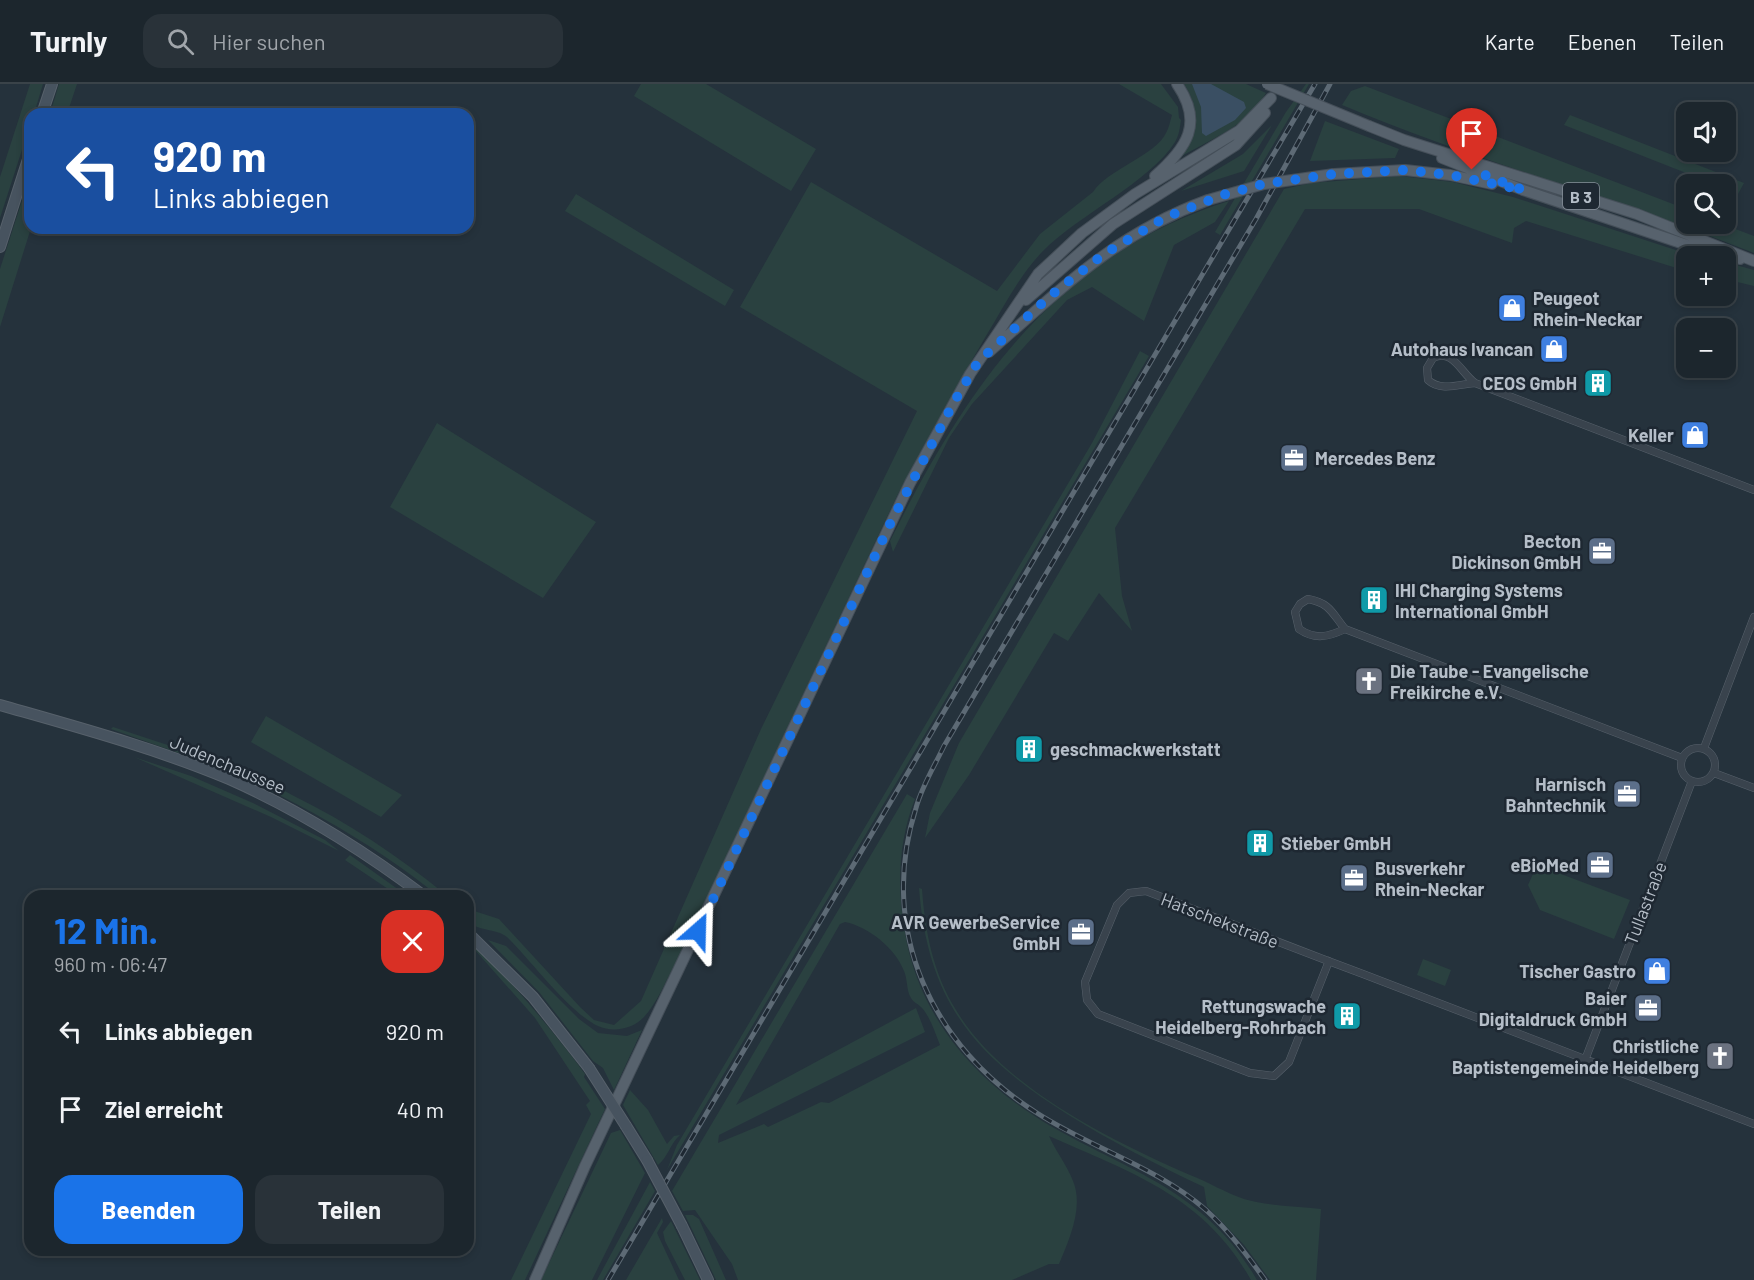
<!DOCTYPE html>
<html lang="de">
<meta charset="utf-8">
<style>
body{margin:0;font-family:Barlow,sans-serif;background:#293239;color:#f1f3f6;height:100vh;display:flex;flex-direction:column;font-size:22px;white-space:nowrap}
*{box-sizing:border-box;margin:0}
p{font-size:20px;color:#a0a5aa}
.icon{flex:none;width:33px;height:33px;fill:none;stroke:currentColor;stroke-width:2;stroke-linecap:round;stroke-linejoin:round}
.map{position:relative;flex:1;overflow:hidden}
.drawer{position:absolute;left:24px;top:806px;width:450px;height:366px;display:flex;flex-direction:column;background:#1c262d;border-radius:18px;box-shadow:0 3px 9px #0003,0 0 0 2px #3a4349}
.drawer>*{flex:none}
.banner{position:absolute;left:24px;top:24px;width:450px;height:126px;border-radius:18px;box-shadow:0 3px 9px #0003,0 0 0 2px #3a4349;background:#1a4fa0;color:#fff;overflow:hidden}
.controls{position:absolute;left:1676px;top:18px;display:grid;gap:12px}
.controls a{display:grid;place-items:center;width:60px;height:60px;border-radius:12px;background:#1c262d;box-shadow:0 3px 9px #0003,0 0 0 2px #3a4349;font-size:30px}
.pin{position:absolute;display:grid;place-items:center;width:51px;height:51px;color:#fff;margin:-62px -26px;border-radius:50% 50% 50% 0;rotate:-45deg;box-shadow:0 0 6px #0007}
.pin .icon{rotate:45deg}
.me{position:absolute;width:66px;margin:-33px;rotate:25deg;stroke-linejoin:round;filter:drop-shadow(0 0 4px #0008)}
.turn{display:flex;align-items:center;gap:21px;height:126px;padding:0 30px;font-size:27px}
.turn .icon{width:78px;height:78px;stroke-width:2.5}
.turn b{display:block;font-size:42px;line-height:51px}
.round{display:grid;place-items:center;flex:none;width:63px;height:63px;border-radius:18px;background:#293239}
.headline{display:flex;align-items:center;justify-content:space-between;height:102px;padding:0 30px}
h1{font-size:36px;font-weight:700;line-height:45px;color:#1a73e8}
.cta{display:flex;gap:12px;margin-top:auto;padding:12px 30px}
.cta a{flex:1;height:69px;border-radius:18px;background:#1a73e8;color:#fff;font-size:24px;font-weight:700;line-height:69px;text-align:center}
.cta a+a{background:#293239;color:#f1f3f6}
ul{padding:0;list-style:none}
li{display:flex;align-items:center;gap:18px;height:78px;padding:0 30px}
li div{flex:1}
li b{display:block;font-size:22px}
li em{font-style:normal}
header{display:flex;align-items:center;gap:36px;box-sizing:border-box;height:84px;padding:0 30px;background:#1c262d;border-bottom:2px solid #3a4349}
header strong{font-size:28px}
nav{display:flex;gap:33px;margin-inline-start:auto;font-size:21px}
.search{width:420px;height:54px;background:#293239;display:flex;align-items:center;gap:15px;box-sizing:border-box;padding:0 21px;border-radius:18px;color:#a0a5aa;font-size:22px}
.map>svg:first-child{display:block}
.green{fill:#2a4140;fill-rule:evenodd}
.water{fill:#3a4f63}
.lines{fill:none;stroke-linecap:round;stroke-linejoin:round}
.street-casing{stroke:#57616b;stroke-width:8}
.secondary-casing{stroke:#57616b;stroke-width:12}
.primary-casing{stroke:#454f59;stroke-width:12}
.street{stroke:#39434d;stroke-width:7}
.secondary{stroke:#47535f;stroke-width:10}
.primary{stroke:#57626d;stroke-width:10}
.rail-casing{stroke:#5d6a75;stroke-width:5}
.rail{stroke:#1e2832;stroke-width:3;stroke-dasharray:9;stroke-linecap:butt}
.secondary-bridge-casing{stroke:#57616b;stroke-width:12;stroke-linecap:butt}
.primary-bridge-casing{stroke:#454f59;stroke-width:12;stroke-linecap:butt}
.secondary-bridge{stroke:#47535f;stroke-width:10}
.primary-bridge{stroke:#57626d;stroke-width:10}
.route{stroke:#1a73e8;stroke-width:10;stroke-dasharray:0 18}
.labels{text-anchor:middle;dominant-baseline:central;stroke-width:5;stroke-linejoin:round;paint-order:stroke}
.shield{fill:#1e2832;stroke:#88919b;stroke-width:1.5}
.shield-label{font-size:16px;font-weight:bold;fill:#b5bec8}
.poi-label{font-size:18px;font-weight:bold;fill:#b5bec8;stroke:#1e2832;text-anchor:end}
.street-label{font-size:18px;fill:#b5bec8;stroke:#1e2832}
</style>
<header>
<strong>Turnly</strong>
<div class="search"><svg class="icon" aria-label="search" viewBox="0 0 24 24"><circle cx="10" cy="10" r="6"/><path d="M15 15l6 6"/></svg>Hier suchen</div>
<nav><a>Karte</a><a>Ebenen</a><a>Teilen</a></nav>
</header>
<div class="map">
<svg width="1754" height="1196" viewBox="0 0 1754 1196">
<rect width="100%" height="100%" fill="#25323c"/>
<!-- green -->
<path class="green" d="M30 0H43L34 30H30V41L0 134V93Z
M59 0H77L67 30H50Z
M641 0H706L816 65 791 107 634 12Z
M1119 0H1161L1178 23 1179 34 1181 36C1180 43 1179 52 1175 58 1150 98 1078 131 1042 168 1019 192 1003 224 986 252 955 305 925 358 897 412L675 881C665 898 657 919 644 933 633 945 613 949 598 942 571 930 531 877 509 855 499 844 480 848 468 838V825L499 835 580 923 594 936 614 941 641 917 761 645 917 327 740 223 811 98 997 207 1040 150 1093 108C1107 86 1156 71 1166 49 1169 44 1170 37 1172 31Z
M1184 0H1246L1266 9C1246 43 1213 54 1180 73 1194 47 1201 26 1184 0Z
M1306 0H1309L1220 151 1215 148 1286 28Z
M1365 2 1686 125V140H1722L1754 152V169C1618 115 1475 77 1342 21L1351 7Z
M1570 31 1744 99 1738 110 1725 105V100H1714L1564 41Z
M1325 37 1399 65 1395 74 1310 77Z
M1272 41 1244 87 1181 107 1243 70Z
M30 92 31 144 0 243V185Z
M1399 92 1453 98 1513 113 1694 172H1686V187L1526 137 1514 144 1512 159 1419 125H1305L1115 444 1122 512 1132 547 1099 509 1068 557 1054 549 969 691 925 754 930 729 959 659 1284 105 1311 99Z
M576 110 734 206 725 222 565 127Z
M1229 117 1215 138 1174 161 1144 237 1092 203 1067 216 972 320 949 354 893 468 890 457C967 302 1056 171 1229 117Z
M1725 178 1754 186V202L1725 195Z
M1140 267 1149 272 667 1086 677 1061 1092 359Z
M437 339 596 438 543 514 390 423Z
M266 632 402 711 381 733 251 658Z
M113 643 204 673 217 679 215 682 111 645Z
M134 673 191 692 253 719 325 756 339 767 271 733Z
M236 690C256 691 275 702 292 711 349 739 397 771 446 811H437C375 761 308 724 236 690Z
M907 710 915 715C898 758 897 805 905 849 920 937 979 1001 1054 1044 1136 1090 1207 1109 1257 1196H1251C1204 1112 1132 1089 1049 1052 1055 1066 1067 1081 1073 1097 1084 1123 1069 1156 1059 1180H1049L1012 1196H738L732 1180 695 1126 683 1127 672 1107ZM845 838C869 843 895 864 904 887 908 896 906 906 911 914 914 919 917 919 921 923 930 932 935 949 940 961L829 1019 821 1018 768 1043 764 1040 718 1059 719 1051 925 948 916 924 736 1021 840 840Z
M350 771 406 811H397L345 776Z
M1537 781 1630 816 1614 855 1540 826 1528 801Z
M919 804 922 805C925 847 933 889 956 926 1002 1003 1110 1056 1190 1091 1208 1098 1226 1109 1244 1115 1268 1122 1296 1122 1321 1125L1316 1196H1270L1244 1161 1207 1122 1204 1103C1157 1081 1112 1058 1067 1030 974 971 928 918 919 804Z
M468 853C510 897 549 941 585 990L584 993 605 1025 525 1196H511L591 1030 586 1021 590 1017 535 934 468 858Z
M488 856 506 862 579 935 598 949 627 952 642 946 614 1006 603 984 593 977 539 908Z
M1423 875 1451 886 1445 902 1417 891Z
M630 1006 648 1026 667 1060 674 1052 680 1051C670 1060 668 1073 658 1081L623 1021Z
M620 1046 645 1089 592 1196H541L611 1049Z
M650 1098 655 1107 603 1196H597Z
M685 1131H693L699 1135 726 1196H716Z
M662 1134 663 1138 657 1149 679 1196H626Z
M671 1137 700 1196H685L665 1157 663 1148Z"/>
<!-- water -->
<path class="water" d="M1192 0H1211L1244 18 1246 24 1235 36 1206 52 1202 49 1201 23Z"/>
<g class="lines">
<!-- street casing -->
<g class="street-casing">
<path id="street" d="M1475 299C1460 300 1441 308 1428 296L1427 284 1433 274C1453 264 1461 289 1475 299L1754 406
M1345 545C1328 553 1315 556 1299 545L1295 528 1300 520 1308 515C1330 519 1332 529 1345 545L1682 674
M1681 681a17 17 0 1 1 34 0a17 17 0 1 1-34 0Z
M1704 664 1754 533
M1714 689 1754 704
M1329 877 1289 978 1274 992 1250 989 1098 930 1087 916 1085 898 1117 821 1129 809 1146 807 1323 875 1363 890 1754 1040
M1585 976 1692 697"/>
</g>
<!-- secondary casing -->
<g class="secondary-casing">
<path id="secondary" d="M42 30 52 0
M0 163 30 69
M0 621C77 643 155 664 229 695 299 726 363 766 424 812
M468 849 533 913 589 984
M626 1042 647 1076
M682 1142 708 1196"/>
</g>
<!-- primary casing -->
<g class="primary-casing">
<path id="primary" d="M1369 42 1404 56 1637 130 1754 177
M1442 74 1523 106 1693 163 1740 175
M1334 90 1405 86 1450 91 1492 100
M1155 92C1187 64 1204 39 1177 0
M1026 216 1113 140 1236 61 1265 29
M989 268C1061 205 1115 150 1208 116
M535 1196 585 1082 882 458 910 399 970 290 1038 190 1082 149 1135 110 1240 46 1271 14"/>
</g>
<!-- street -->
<use href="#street" class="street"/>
<!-- secondary -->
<use href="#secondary" class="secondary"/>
<!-- primary -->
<use href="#primary" class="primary"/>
<!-- rail casing -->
<g class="rail-casing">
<path id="rail" d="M608 1196 1315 0
M1265 1196C1247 1171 1229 1147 1206 1126 1157 1083 1091 1064 1037 1029 932 963 877 846 916 724 922 702 934 683 944 662L1256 135 1330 0"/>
</g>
<!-- rail -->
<use href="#rail" class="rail"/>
<!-- secondary-bridge casing -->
<g class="secondary-bridge-casing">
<path id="secondary-bridge" d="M589 984 626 1042
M647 1076 682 1142"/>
</g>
<!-- primary-bridge casing -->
<g class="primary-bridge-casing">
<path id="primary-bridge" d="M1267 0 1369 42
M1208 116 1264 100 1334 90"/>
</g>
<!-- secondary-bridge -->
<use href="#secondary-bridge" class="secondary-bridge"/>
<!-- primary-bridge -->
<use href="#primary-bridge" class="primary-bridge"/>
</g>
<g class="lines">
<!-- route -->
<path class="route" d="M698 847 891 438 954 318 978 278 1050 212 1104 170 1166 133 1226 110 1264 100 1334 90 1405 86 1450 91 1523 106 1472 86"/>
</g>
<!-- icons -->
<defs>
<g id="shop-square" transform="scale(1.5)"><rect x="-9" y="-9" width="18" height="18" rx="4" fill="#3f7fe0" stroke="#1e2832"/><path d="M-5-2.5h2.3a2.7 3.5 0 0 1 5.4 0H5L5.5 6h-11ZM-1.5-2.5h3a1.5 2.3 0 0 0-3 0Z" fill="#fff"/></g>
<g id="building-square" transform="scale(1.5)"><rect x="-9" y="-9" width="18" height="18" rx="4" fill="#0f9aa8" stroke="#1e2832"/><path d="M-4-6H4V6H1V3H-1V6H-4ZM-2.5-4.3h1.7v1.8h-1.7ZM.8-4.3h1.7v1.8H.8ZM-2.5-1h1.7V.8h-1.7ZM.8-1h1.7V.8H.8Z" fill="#fff"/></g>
<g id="office-square" transform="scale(1.5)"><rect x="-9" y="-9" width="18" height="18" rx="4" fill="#5c6f8a" stroke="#1e2832"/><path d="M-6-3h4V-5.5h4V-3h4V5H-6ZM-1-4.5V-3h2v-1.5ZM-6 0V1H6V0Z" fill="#fff"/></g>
<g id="church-square" transform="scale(1.5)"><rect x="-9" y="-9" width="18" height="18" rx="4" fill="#6b7280" stroke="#1e2832"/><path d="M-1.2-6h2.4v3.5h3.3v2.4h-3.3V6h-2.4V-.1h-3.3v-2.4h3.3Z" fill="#fff"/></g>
</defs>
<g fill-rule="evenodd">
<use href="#shop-square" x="1512" y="224"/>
<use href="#shop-square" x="1554" y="265"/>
<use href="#building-square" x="1598" y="299"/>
<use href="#shop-square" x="1695" y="351"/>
<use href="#office-square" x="1294" y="374"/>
<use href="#office-square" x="1602" y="467"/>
<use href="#building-square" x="1374" y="516"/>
<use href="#church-square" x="1369" y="597"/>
<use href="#building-square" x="1029" y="665"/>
<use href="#office-square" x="1627" y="710"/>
<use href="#building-square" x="1260" y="759"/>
<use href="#office-square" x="1600" y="781"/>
<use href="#office-square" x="1354" y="794"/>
<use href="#office-square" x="1081" y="848"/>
<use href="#shop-square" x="1657" y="887"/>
<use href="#office-square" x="1648" y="924"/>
<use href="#building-square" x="1347" y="932"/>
<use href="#church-square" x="1720" y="972"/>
</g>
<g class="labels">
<!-- shield labels -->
<rect class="shield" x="1563" y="99" width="36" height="26" rx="4.5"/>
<g class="shield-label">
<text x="1581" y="112">B 3</text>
</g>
<!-- poi labels -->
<g class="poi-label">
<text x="1533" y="214" text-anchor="start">Peugeot<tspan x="1533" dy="21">Rhein-Neckar</tspan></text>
<text x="1533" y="265">Autohaus Ivancan</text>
<text x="1577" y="299">CEOS GmbH</text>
<text x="1674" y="351">Keller</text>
<text x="1315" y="374" text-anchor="start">Mercedes Benz</text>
<text x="1581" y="457">Becton<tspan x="1581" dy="21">Dickinson GmbH</tspan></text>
<text x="1395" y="506" text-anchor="start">IHI Charging Systems<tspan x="1395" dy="21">International GmbH</tspan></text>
<text x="1390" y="587" text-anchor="start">Die Taube - Evangelische<tspan x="1390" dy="21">Freikirche e.V.</tspan></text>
<text x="1050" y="665" text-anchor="start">geschmackwerkstatt</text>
<text x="1606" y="700">Harnisch<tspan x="1606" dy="21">Bahntechnik</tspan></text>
<text x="1281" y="759" text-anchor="start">Stieber GmbH</text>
<text x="1579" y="781">eBioMed</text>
<text x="1375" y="784" text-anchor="start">Busverkehr<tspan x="1375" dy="21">Rhein-Neckar</tspan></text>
<text x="1060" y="838">AVR GewerbeService<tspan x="1060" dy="21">GmbH</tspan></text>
<text x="1636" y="887">Tischer Gastro</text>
<text x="1627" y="914">Baier<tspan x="1627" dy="21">Digitaldruck GmbH</tspan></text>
<text x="1326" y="922">Rettungswache<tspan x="1326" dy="21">Heidelberg-Rohrbach</tspan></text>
<text x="1699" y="962">Christliche<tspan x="1699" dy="21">Baptistengemeinde Heidelberg</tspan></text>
</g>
<!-- street labels -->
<g class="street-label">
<text transform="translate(228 680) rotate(23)">Judenchaussee</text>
<text transform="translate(1645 819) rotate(-69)">Tullastraße</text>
<text transform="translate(1220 836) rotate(21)">Hatschekstraße</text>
</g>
</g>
</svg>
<div class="controls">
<a><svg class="icon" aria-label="sound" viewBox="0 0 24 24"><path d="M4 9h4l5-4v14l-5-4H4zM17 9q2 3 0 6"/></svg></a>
<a><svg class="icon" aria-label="search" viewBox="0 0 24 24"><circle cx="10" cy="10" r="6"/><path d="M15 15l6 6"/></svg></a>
<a>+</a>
<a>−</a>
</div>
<div class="pin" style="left:1472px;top:86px;background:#d93025"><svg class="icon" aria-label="arrive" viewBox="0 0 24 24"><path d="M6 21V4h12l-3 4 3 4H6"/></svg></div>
<svg class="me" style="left:698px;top:847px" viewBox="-20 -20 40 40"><path d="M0-17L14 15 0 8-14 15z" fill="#1a73e8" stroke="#fff" stroke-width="4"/></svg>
<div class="banner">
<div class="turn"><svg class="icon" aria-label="left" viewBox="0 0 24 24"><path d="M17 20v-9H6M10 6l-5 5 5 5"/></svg><div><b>920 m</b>Links abbiegen</div></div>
</div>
<section class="drawer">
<div class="headline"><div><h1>12 Min.</h1><p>960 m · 06:47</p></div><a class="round" style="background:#d93025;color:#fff"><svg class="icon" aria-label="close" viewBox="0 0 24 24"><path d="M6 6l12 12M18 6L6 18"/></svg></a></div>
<ul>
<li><svg class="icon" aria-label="left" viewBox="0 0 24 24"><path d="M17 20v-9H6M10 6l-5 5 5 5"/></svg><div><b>Links abbiegen</b></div><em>920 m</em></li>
<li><svg class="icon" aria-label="arrive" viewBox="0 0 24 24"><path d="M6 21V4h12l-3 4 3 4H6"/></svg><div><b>Ziel erreicht</b></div><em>40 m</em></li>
</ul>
<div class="cta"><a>Beenden</a><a>Teilen</a></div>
</section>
</div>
